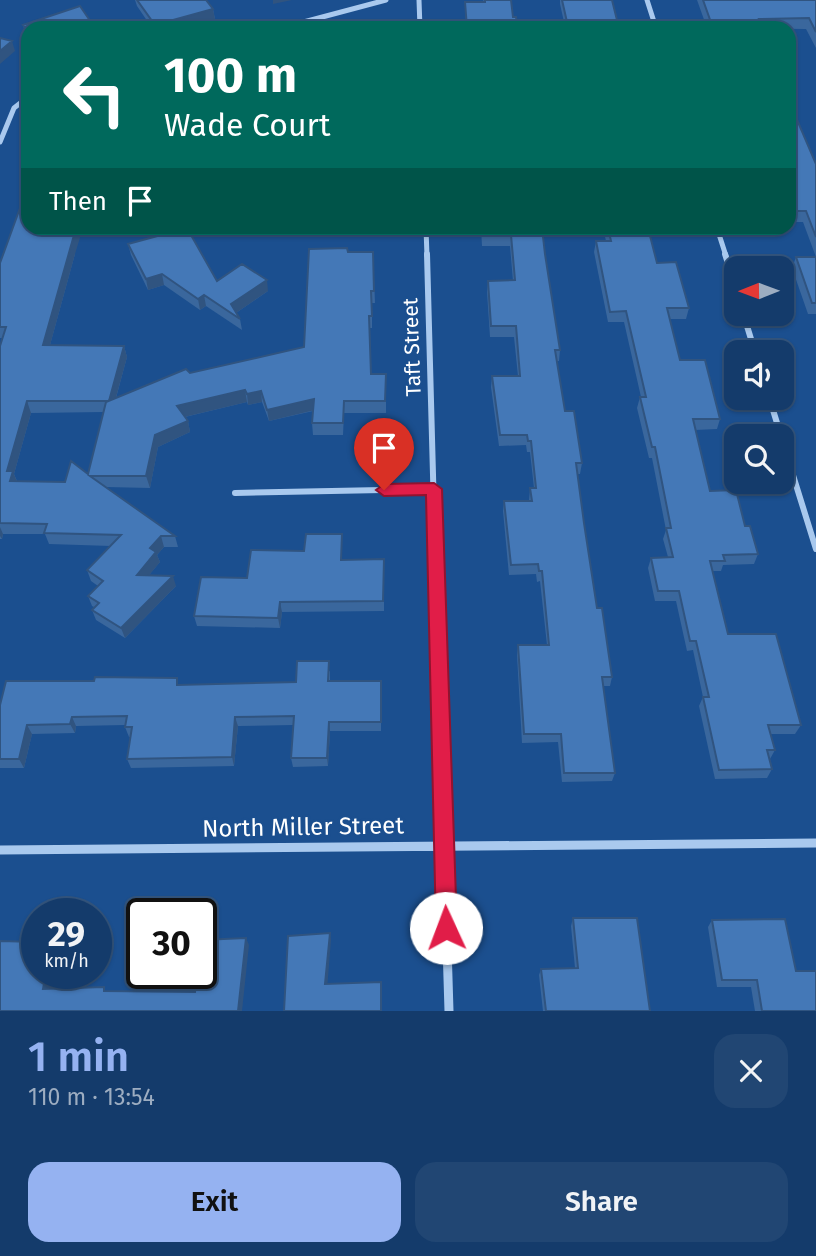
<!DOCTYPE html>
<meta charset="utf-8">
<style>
body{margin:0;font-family:"Fira Sans",sans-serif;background:#214673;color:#f1f3f6;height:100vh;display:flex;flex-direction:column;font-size:26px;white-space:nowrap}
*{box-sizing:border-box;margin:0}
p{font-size:23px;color:#9dadc1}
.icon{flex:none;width:38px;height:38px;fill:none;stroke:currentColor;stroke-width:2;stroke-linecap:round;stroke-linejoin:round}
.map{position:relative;height:1011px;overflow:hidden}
.panel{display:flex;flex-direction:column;background:#143b6b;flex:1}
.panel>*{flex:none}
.banner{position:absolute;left:21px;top:21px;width:775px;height:214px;border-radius:21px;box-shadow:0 2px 5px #0004,0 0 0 2px #33557e;background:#00695c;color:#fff;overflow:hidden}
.needle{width:46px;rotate:269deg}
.tools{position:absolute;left:724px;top:256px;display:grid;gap:14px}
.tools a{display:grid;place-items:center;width:70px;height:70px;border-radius:14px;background:#143b6b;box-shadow:0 2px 5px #0004,0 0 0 2px #33557e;font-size:35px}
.speed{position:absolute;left:21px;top:898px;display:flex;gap:14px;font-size:35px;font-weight:700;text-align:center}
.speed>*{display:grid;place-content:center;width:91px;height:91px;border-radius:50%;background:#143b6b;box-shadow:0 2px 5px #0004,0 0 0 2px #33557e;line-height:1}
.speed small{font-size:18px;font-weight:400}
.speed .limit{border:4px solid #111;border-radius:10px;background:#fff;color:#111}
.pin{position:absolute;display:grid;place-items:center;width:60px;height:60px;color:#fff;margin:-72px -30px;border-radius:50% 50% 50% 0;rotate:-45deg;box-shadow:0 0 7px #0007}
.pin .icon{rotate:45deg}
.me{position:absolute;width:77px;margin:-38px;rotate:358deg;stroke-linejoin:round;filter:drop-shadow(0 0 5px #0008)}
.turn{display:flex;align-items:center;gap:24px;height:147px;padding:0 28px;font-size:32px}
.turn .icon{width:91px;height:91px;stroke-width:2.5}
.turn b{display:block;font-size:49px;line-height:60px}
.then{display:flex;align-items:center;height:66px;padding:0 28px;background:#0003;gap:14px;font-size:26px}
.round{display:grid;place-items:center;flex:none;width:74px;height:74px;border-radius:21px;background:#214673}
.head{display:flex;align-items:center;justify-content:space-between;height:119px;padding:0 28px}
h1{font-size:42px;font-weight:600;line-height:52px;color:#95b2f1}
.cta{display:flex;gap:14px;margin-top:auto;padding:14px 28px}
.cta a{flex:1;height:80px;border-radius:21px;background:#95b2f1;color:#111;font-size:28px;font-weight:600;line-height:80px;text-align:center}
.cta a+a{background:#214673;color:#f1f3f6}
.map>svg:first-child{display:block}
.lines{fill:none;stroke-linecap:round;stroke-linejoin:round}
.street-far2{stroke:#a9c9ee;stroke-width:5}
.street-far1{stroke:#a9c9ee;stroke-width:6}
.street{stroke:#a9c9ee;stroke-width:9}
.wall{fill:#3a679d;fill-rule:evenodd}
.shaded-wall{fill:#305480}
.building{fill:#4478b7;stroke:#305480;stroke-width:2}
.route{fill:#e11d48;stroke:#92132f;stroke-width:2}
.labels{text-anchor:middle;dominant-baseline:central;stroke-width:5;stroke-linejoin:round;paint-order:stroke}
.street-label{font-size:21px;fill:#fff;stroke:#1b4f8f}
.near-street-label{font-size:24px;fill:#fff;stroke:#1b4f8f}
</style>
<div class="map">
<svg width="816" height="1011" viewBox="0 0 816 1011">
<rect width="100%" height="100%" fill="#1b4f8f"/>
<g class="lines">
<!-- street-far2 -->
<path class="street-far2" d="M419 0 420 28
M647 0 656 28
M281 28 386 0
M0 142 14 108 28 97
M426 228 427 256
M717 228 726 256
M263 233 426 231"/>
<!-- street-far1 -->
<path class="street-far1" d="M427 254 436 585
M725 254 737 291
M743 313 755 352
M769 397 781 436
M782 440 816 549
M235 493 434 489"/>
<!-- street -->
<path class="street" d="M436 583 449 1011
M0 850 816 843"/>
</g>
<!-- wall -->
<path class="wall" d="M135 0H206L213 9 215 19 183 28H152L137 6Z
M483 0H511L513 17 517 23 564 22 560 4V0H612L619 28H466L465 2H484Z
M697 0H816V48L806 29 707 28Z
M23 25 28 28V38L26 36Z
M789 101 816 164V314H808L792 268 796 257H816L803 222H789Z
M481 228H542L545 254 560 350 559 361H557L565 411 582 463 580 474H577L584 523 597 608 612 677 610 686H603L615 773 612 781 562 782 558 742 522 743 517 655 518 645H547L540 581 537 582 536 574 509 575 503 511 504 501H529L530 488H534L530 452H527L526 445 499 446 491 387 492 376H518L514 337H490L487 292 488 281H513L510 246H482Z
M603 228H648L657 263 689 308 686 319H670L680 360 720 419 717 429 695 430 710 491 745 526 758 554 754 564 723 565 721 571H712L728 634 801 725 795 734H770L775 750 770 759 772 769 767 778 715 779 699 706 703 697 693 650 687 651 676 601H655L648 568 651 558 668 557 663 539 666 530 652 458H649L637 408 640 397H641L624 322H608L594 252 596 241H606Z
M128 244 217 281 268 291 236 313 240 319 242 330 206 306 200 310 164 285 148 290 131 255Z
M348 252H373L375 303H372V328H370L371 374H386V413H344L343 435H313L312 423 313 411 269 421 262 402 248 405 247 402 185 417 188 421 190 432 158 447 150 488 106 487 175 536 178 547H164L157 555 160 562 149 575 176 586 125 638 96 620 92 610 94 607 92 606 88 596 98 586 91 581 87 570 111 546 49 544 45 534H3L2 539H0V346L2 338H0V263L75 254 50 345 124 346 127 357 116 398 190 373 304 347ZM104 412 88 474 65 482 17 481 14 474 31 413Z
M342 534V560L384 559V611L282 612 280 628 197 626 194 616 247 578Z
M330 671V681H381V731H330L328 766 293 767 291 758 293 725 238 726 234 766 131 768 127 759 130 737H129L125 727V725L76 726 75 733 32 734 24 768H0V705L180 685 296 682Z
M573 918 650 1011H543L539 975 541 969 575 968 571 926Z
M712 920 796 971 816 1011H755L751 987H717L708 927Z"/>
<!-- shaded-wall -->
<path class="shaded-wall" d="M273 0H292L273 4Z
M213 9 215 19 183 28H156L155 25Z
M12 41 15 51 0 64V51Z
M76 228H83L75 254 47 356 43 345Z
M162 274 164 285 148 290 146 279Z
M267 280 268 291 233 315 231 304Z
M204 295 206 306 200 310 198 299Z
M124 346 127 357 112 412 109 401Z
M245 390 247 402 180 418 177 406Z
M261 391 262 402 248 405 247 394Z
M314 399 315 410 269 421 267 410Z
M27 401 31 413 14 474 17 482 10 481 7 471Z
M188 421 190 432 158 447 150 488 146 476 155 435Z
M0 527 3 534 2 539 0 536Z
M161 536 164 547 157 555 160 562 141 585 137 575 150 548Z
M173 576 176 586 125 638 121 628Z
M280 602 282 612 280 628 278 618Z
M72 717 76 726 75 733 70 724Z
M235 717 238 726 234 766 232 757Z
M329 722 330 731 328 766 327 758Z
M27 725 32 734 24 768 19 759Z
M330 933 331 940 327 990 325 984Z
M246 938 249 945 242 1011H238Z
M46 973H53L49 996 43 989Z"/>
<!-- building -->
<path class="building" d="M137 0H206L213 9 155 25Z
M485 0H511L513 17H516L517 23 567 22 562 0H612L619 28H467L465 2H485Z
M703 0H816V32L809 18 759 19 763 28H713Z
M80 6 95 28H28V30L23 25Z
M369 22 371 28 318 27Z
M0 38 12 41 0 51Z
M789 101 816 164V237L806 211H789Z
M28 186V228H76L43 345 124 346 109 401H27L7 471H13L10 481 65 482 71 461 88 474 106 402 186 369 190 373 304 347 309 249 347 248 348 252H373L374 291H371L372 316H369L371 374H386L385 401H344L343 423H312L314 399 267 410 261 391 247 394 245 390 177 406 188 421 155 435 146 476H90L175 536H161L150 548 156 552 137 575 173 576 121 628 92 610 99 603 88 596 103 581 87 570 121 535 44 533 47 524 0 523V346L6 327H0V263Z
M187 228 217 281 242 264 267 280 231 304 240 319 204 295 198 299 162 274 146 279 128 244Z
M482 228H542L545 254 560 350H555L565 411H574L582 463H576L584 523 597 608H602L612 677H602L615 773H564L561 734H524L518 645H549L542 571H539L538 564 511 565 504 501H532L530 488H536L531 441H528L527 435H500L492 376H520L516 326H491L488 281 515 280 511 235H483Z
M608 228H648L657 263 676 262 689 308H667L680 360H705L720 419H693L710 491 736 490 745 526H750L758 554 723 555 725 561H710L728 634H776L801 725H768L775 750H767L772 769 719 770 703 697H709L696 641H690L679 591H658L651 558 673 557 666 528H671L655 447H652L640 397H646L626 311 610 312 596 241H611Z
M796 257H816V303H812Z
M306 534H342L341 560 384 559 383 601 280 602 278 618 194 616 201 577 247 578 251 550 304 551Z
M297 661H329L328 681H381V722H329L327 758H291L294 716 235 717 232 757 127 759 132 727H125L127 716 72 717 70 724 27 725 19 759H0V705L6 681H94L95 677 177 678V685L296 682Z
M573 918H637L650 1011H546L541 969 578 968Z
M785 919 796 971H816V1011H762L757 980H722L712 920Z
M330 933 325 984 381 982V1011H284L288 936Z
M246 938 238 1011H0V941L37 942V973H46L43 989 104 987V991L195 992 197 973H201V940Z"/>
<!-- route -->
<path class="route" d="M434 483 442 489 457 928 454 935 446 938 439 935 436 928 426 495 384 496 376 490 384 484Z"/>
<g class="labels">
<!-- street labels -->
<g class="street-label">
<text transform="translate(412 347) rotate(-92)">Taft Street</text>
</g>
<!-- near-street labels -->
<g class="near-street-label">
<text transform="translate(303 827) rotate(-1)">North Miller Street</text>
</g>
</g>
</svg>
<div class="tools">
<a><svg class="needle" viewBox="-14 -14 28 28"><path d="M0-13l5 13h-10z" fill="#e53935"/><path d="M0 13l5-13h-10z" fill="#9dadc1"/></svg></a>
<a><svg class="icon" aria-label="sound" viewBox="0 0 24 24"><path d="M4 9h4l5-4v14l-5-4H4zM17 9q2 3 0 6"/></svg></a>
<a><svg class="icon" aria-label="search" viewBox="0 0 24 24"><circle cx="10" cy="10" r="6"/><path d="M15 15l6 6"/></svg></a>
</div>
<div class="speed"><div>29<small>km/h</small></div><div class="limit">30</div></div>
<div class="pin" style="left:384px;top:490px;background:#d93025"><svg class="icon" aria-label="arrive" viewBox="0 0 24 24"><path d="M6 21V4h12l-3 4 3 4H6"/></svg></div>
<svg class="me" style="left:446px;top:928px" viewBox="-20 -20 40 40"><circle r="19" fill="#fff"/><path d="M0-13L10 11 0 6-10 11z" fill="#e11d48"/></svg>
<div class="banner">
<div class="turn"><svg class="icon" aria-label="left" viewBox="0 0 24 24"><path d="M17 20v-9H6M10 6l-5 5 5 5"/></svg><div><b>100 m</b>Wade Court</div></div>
<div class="then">Then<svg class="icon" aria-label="arrive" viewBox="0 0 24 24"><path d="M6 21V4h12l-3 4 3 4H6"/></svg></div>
</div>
</div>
<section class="panel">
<div class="head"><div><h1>1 min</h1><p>110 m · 13:54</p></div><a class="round"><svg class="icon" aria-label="close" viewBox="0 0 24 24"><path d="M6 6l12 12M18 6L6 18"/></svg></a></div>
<div class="cta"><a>Exit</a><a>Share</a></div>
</section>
